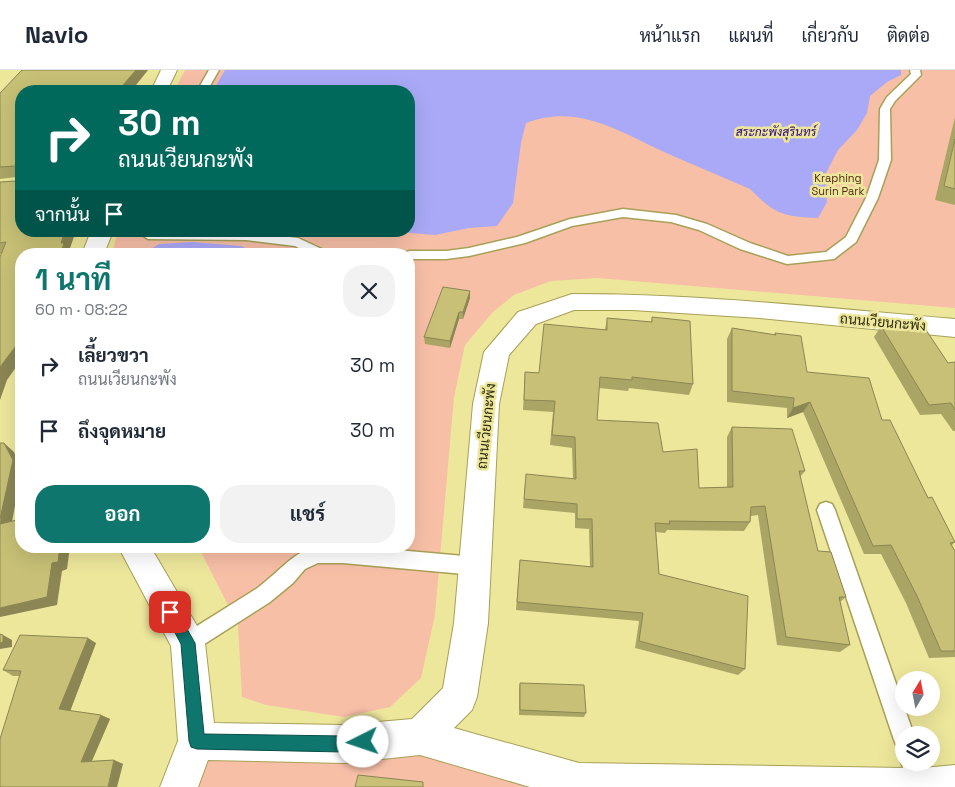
<!DOCTYPE html>
<html lang="th">
<meta charset="utf-8">
<style>
body{margin:0;font-family:"Space Grotesk",Sarabun,sans-serif;background:#f2f2f3;color:#1f2937;height:100vh;display:flex;flex-direction:column;font-size:19px;white-space:nowrap}
*{box-sizing:border-box;margin:0}
p{font-size:16px;color:#747a83}
.icon{flex:none;width:28px;height:28px;fill:none;stroke:currentColor;stroke-width:2;stroke-linecap:round;stroke-linejoin:round}
.map{position:relative;flex:1;overflow:hidden}
.sheet{position:absolute;left:15px;top:178px;width:400px;height:305px;display:flex;flex-direction:column;background:#fff;border-radius:20px;box-shadow:0 5px 20px #0002}
.sheet>*{flex:none}
.top-card{position:absolute;left:15px;top:15px;width:400px;height:152px;border-radius:20px;box-shadow:0 5px 20px #0002;background:#00695c;color:#fff;overflow:hidden}
.needle{width:32px;rotate:10deg}
.tools{position:absolute;left:895px;top:601px;display:grid;gap:10px}
.tools a{display:grid;place-items:center;width:45px;height:45px;border-radius:50%;background:#fff;box-shadow:0 5px 20px #0002;font-size:25px}
.pin{position:absolute;display:grid;place-items:center;width:42px;height:42px;color:#fff;margin:-21px;border-radius:10px;box-shadow:0 2px 8px #0006}
.me{position:absolute;width:55px;margin:-28px;rotate:266deg;stroke-linejoin:round;filter:drop-shadow(0 0 4px #0008)}
.turn{display:flex;align-items:center;gap:18px;height:105px;padding:0 20px;font-size:22px}
.turn .icon{width:65px;height:65px;stroke-width:2.5}
.turn b{display:block;font-size:35px;line-height:42px}
.then{display:flex;align-items:center;height:48px;padding:0 20px;background:#0003;gap:10px;font-size:19px}
.round{display:grid;place-items:center;flex:none;width:52px;height:52px;border-radius:20px;background:#f2f2f3}
.overview{display:flex;align-items:center;justify-content:space-between;height:85px;padding:0 20px}
h1{font-size:30px;font-weight:700;line-height:38px;color:#0f766e}
.cta{display:flex;gap:10px;margin-top:auto;padding:10px 20px}
.cta a{flex:1;height:58px;border-radius:20px;background:#0f766e;color:#fff;font-size:20px;font-weight:700;line-height:58px;text-align:center}
.cta a+a{background:#f2f2f3;color:#1f2937}
ul{padding:0;list-style:none}
li{display:flex;align-items:center;gap:15px;height:65px;padding:0 20px}
li div{flex:1}
li b{display:block;font-size:19px}
li em{font-style:normal}
header{display:flex;align-items:center;gap:30px;box-sizing:border-box;height:70px;padding:0 25px;background:#fff;border-bottom:1px solid #e0e1e3}
header strong{font-size:24px}
nav{display:flex;gap:28px;margin-inline-start:auto;font-size:18px}
.map>svg:first-child{display:block}
.green{fill:#f8bfa7}
.water{fill:#aaa9f7}
.lines{fill:none;stroke-linecap:round;stroke-linejoin:round}
.service-casing{stroke:#a7a057;stroke-width:3}
.minor-casing{stroke:#a7a057;stroke-width:2}
.service{fill:#fff;fill-rule:evenodd}
.minor{fill:#fff;fill-rule:evenodd}
.wall{fill:#aba565}
.shaded-wall{fill:#8b8653}
.building{fill:#c7c076;stroke:#8b8653}
.route{fill:#0f766e;stroke:#0a4d48}
.labels{text-anchor:middle;dominant-baseline:central;stroke-width:5;stroke-linejoin:round;paint-order:stroke}
.far-park-label{font-size:11px;fill:#522a17;stroke:#ede79c}
.far-water-label{font-size:12px;font-style:italic;fill:#2c057b;stroke:#ede79c}
.street-label{font-size:14px;fill:#2f2c0d;stroke:#ede79c}
</style>
<header>
<strong>Navio</strong>
<nav><a>หน้าแรก</a><a>แผนที่</a><a>เกี่ยวกับ</a><a>ติดต่อ</a></nav>
</header>
<div class="map">
<svg width="955" height="717" viewBox="0 0 955 717">
<rect width="100%" height="100%" fill="#ede79c"/>
<!-- green -->
<path class="green" d="M185 0H955V238L597 208 551 211 514 225 493 242 465 275 454 327 435 545 421 608 390 637 344 647 266 635 242 627 238 555 198 476H409V184H112L118 161H409V21H174Z
M420 667 579 717H179L197 671Z"/>
<!-- water -->
<path class="water" d="M225 0H901V5L887 12 870 26 867 43 857 60 838 80 825 105 827 132 818 148C782 146 776 145 750 119 724 108 699 97 673 86 624 65 581 32 526 53L521 73 513 133 497 156 469 158 435 165 387 161H409V21H213Z
M192 172 241 176 259 184H143L159 174Z"/>
<g class="lines">
<!-- service casing -->
<g class="service-casing">
<path id="service" d="M209 0H219L207 21H197Z
M910 0H920L921 5 895 31 890 39 891 90 878 128 856 172 834 189 787 194 740 179 699 160 671 152 623 147 572 156 525 173 469 186 446 189H409V184H403L409 181H446L469 178 517 167 570 149 623 139 676 145 707 154 750 173 788 186 826 182 846 167 866 128 879 90 880 39 887 27 911 4Z
M136 161 246 162 298 168 326 181 327 184H310L295 176 246 170 148 169Z
M826 432 832 434 835 440 914 665H904V678L896 675 893 667 817 440 820 434Z
M314 476H352L475 487 482 490 484 496 482 502 475 505 343 493H318L305 499 293 513 270 532 195 580 188 583 181 580 178 573 181 566C206 550 231 535 256 519 277 504 289 486 314 476Z
M904 685V692H923L932 717H910L901 692Z"/>
</g>
<!-- minor casing -->
<g class="minor-casing">
<path id="minor" d="M161 0H177L167 21H151Z
M91 161H113L104 184H82Z
M572 224C700 224 828 238 955 249V267L760 248 632 240H574L536 254 509 285 499 334 488 553 477 627 472 640 454 658 579 693 905 698 914 701 923 698 955 695V717H530L420 685 344 693 208 690 198 717H160L178 671 171 576 118 476H150L200 561 205 573 214 653 344 655 412 649 443 618 454 553 473 334 484 282 518 242Z"/>
</g>
<!-- service -->
<use href="#service" class="service"/>
<!-- minor -->
<use href="#minor" class="minor"/>
</g>
<!-- wall -->
<path class="wall" d="M22 0H148L131 21H21L69 181 21 184 7 310 1 184H0V112L16 111V107L0 109V23Z
M955 47V135L935 130Z
M470 228 463 249H459L450 278 425 274 424 267Z
M652 247 693 314 689 325 629 318 628 321 599 318 597 350 663 382 699 418 727 417V367L732 357 805 401 800 407 818 481 846 527 840 532 850 575 840 582 777 575 758 445 751 446 750 452 744 461 667 460 665 463 656 462 659 504 745 599 738 605 635 578 639 551 516 540 520 490 590 497 589 459 575 458V443L523 438 525 414 573 409 572 378 550 375 553 342 523 340 525 302 539 303 605 260 607 248 651 252Z
M881 256 948 293 955 292V361H953L941 344 920 345 874 267Z
M732 258 774 265 775 263 807 302 882 350 955 472 952 475 955 481V587L929 588 906 533 881 484H864L803 342 787 348V338L727 332V269Z
M96 573 70 641 101 645 110 649 92 691 114 690 123 694 0 717 20 606H13L3 600Z
M520 613 586 643 584 647 519 645V618Z"/>
<!-- shaded-wall -->
<path class="shaded-wall" d="M136 0H148L131 21H118Z
M65 161H76L69 181 70 184H61V173Z
M470 221V228L463 249V242Z
M459 242V249L450 278V271Z
M21 269V290L7 310 0 330V297Z
M810 332 803 342 787 348 793 338Z
M4 373 14 382 21 397V405L10 462 0 454Z
M60 476H70L67 499 62 501 57 535 0 547V538Z
M3 565 12 570V577L0 579V573Z
M88 568 96 573 69 644 59 639Z
M101 645 110 649 90 695 81 692Z
M114 690 123 694 117 717H108Z"/>
<!-- building -->
<path class="building" d="M22 0H136L118 21H21V161H65L61 173H64L61 184H21V269L0 297V187L6 172 0 173V112L16 111V96L0 97V23Z
M955 69V119L944 116Z
M443 217 470 221 463 242H459L450 271 424 267Z
M652 247 690 251 693 314 632 307V310L600 307 597 350 658 353 663 382 697 379 699 418 733 417 732 357 792 359 805 401H799L818 481 831 482 846 527H839L850 575 786 567 765 436 751 437 750 452 669 451 670 454 655 453 659 504 748 526 745 599 639 571 643 543 517 532 520 490 593 497 592 449H577V434L524 429 526 404 576 409 575 367 552 365 555 331 524 330 525 302 539 303 544 254 607 260V248L652 252Z
M922 254 948 293 955 292V340L951 333 929 335 881 256Z
M732 258 776 265 775 263 801 266 807 302 869 308 882 350H890L928 428 932 427 955 472 950 473 955 481V581H941L917 526 891 475 873 476 810 332 793 338 794 328 732 321Z
M0 373H4L13 390 0 449Z
M21 449V476H60L58 492 52 493 47 527 0 538V454Z
M0 564 3 565V572L0 573Z
M20 565 88 568 59 639 101 645 81 692 114 690 108 717H0V669L21 601 3 600Z
M520 613 584 615 586 643 520 640Z
M358 705 423 712V717H355Z"/>
<!-- route -->
<path class="route" d="M170 536 175 538 195 573 204 664 344 666 363 664 369 667 371 672 369 677 344 682 197 679 191 677 189 671 181 574 164 542 166 538Z"/>
<g class="labels">
<!-- far-park labels -->
<g class="far-park-label">
<text x="838" y="108">Kraphing<tspan x="838" dy="13">Surin Park</tspan></text>
</g>
<!-- far-water labels -->
<g class="far-water-label">
<text x="776" y="62">สระกะพังสุรินทร์</text>
</g>
<!-- street labels -->
<g class="street-label">
<text transform="translate(883 252) rotate(5)">ถนนเวียนกะพัง</text>
<text transform="translate(486 356) rotate(-84)">ถนนเวียนกะพัง</text>
</g>
</g>
</svg>
<div class="tools">
<a><svg class="needle" viewBox="-14 -14 28 28"><path d="M0-13l5 13h-10z" fill="#e53935"/><path d="M0 13l5-13h-10z" fill="#747a83"/></svg></a>
<a><svg class="icon" aria-label="layers" viewBox="0 0 24 24"><path d="M12 4l9 5-9 5-9-5zM3 14l9 5 9-5"/></svg></a>
</div>
<div class="pin" style="left:170px;top:542px;background:#d93025"><svg class="icon" aria-label="arrive" viewBox="0 0 24 24"><path d="M6 21V4h12l-3 4 3 4H6"/></svg></div>
<svg class="me" style="left:363px;top:672px" viewBox="-20 -20 40 40"><circle r="19" fill="#fff"/><path d="M0-13L10 11 0 6-10 11z" fill="#0f766e"/></svg>
<div class="top-card">
<div class="turn"><svg class="icon" aria-label="right" viewBox="0 0 24 24"><path d="M7 20v-9h11M14 6l5 5-5 5"/></svg><div><b>30 m</b>ถนนเวียนกะพัง</div></div>
<div class="then">จากนั้น<svg class="icon" aria-label="arrive" viewBox="0 0 24 24"><path d="M6 21V4h12l-3 4 3 4H6"/></svg></div>
</div>
<section class="sheet">
<div class="overview"><div><h1>1 นาที</h1><p>60 m · 08:22</p></div><a class="round"><svg class="icon" aria-label="close" viewBox="0 0 24 24"><path d="M6 6l12 12M18 6L6 18"/></svg></a></div>
<ul>
<li><svg class="icon" aria-label="right" viewBox="0 0 24 24"><path d="M7 20v-9h11M14 6l5 5-5 5"/></svg><div><b>เลี้ยวขวา</b><p>ถนนเวียนกะพัง</p></div><em>30 m</em></li>
<li><svg class="icon" aria-label="arrive" viewBox="0 0 24 24"><path d="M6 21V4h12l-3 4 3 4H6"/></svg><div><b>ถึงจุดหมาย</b></div><em>30 m</em></li>
</ul>
<div class="cta"><a>ออก</a><a>แชร์</a></div>
</section>
</div>
